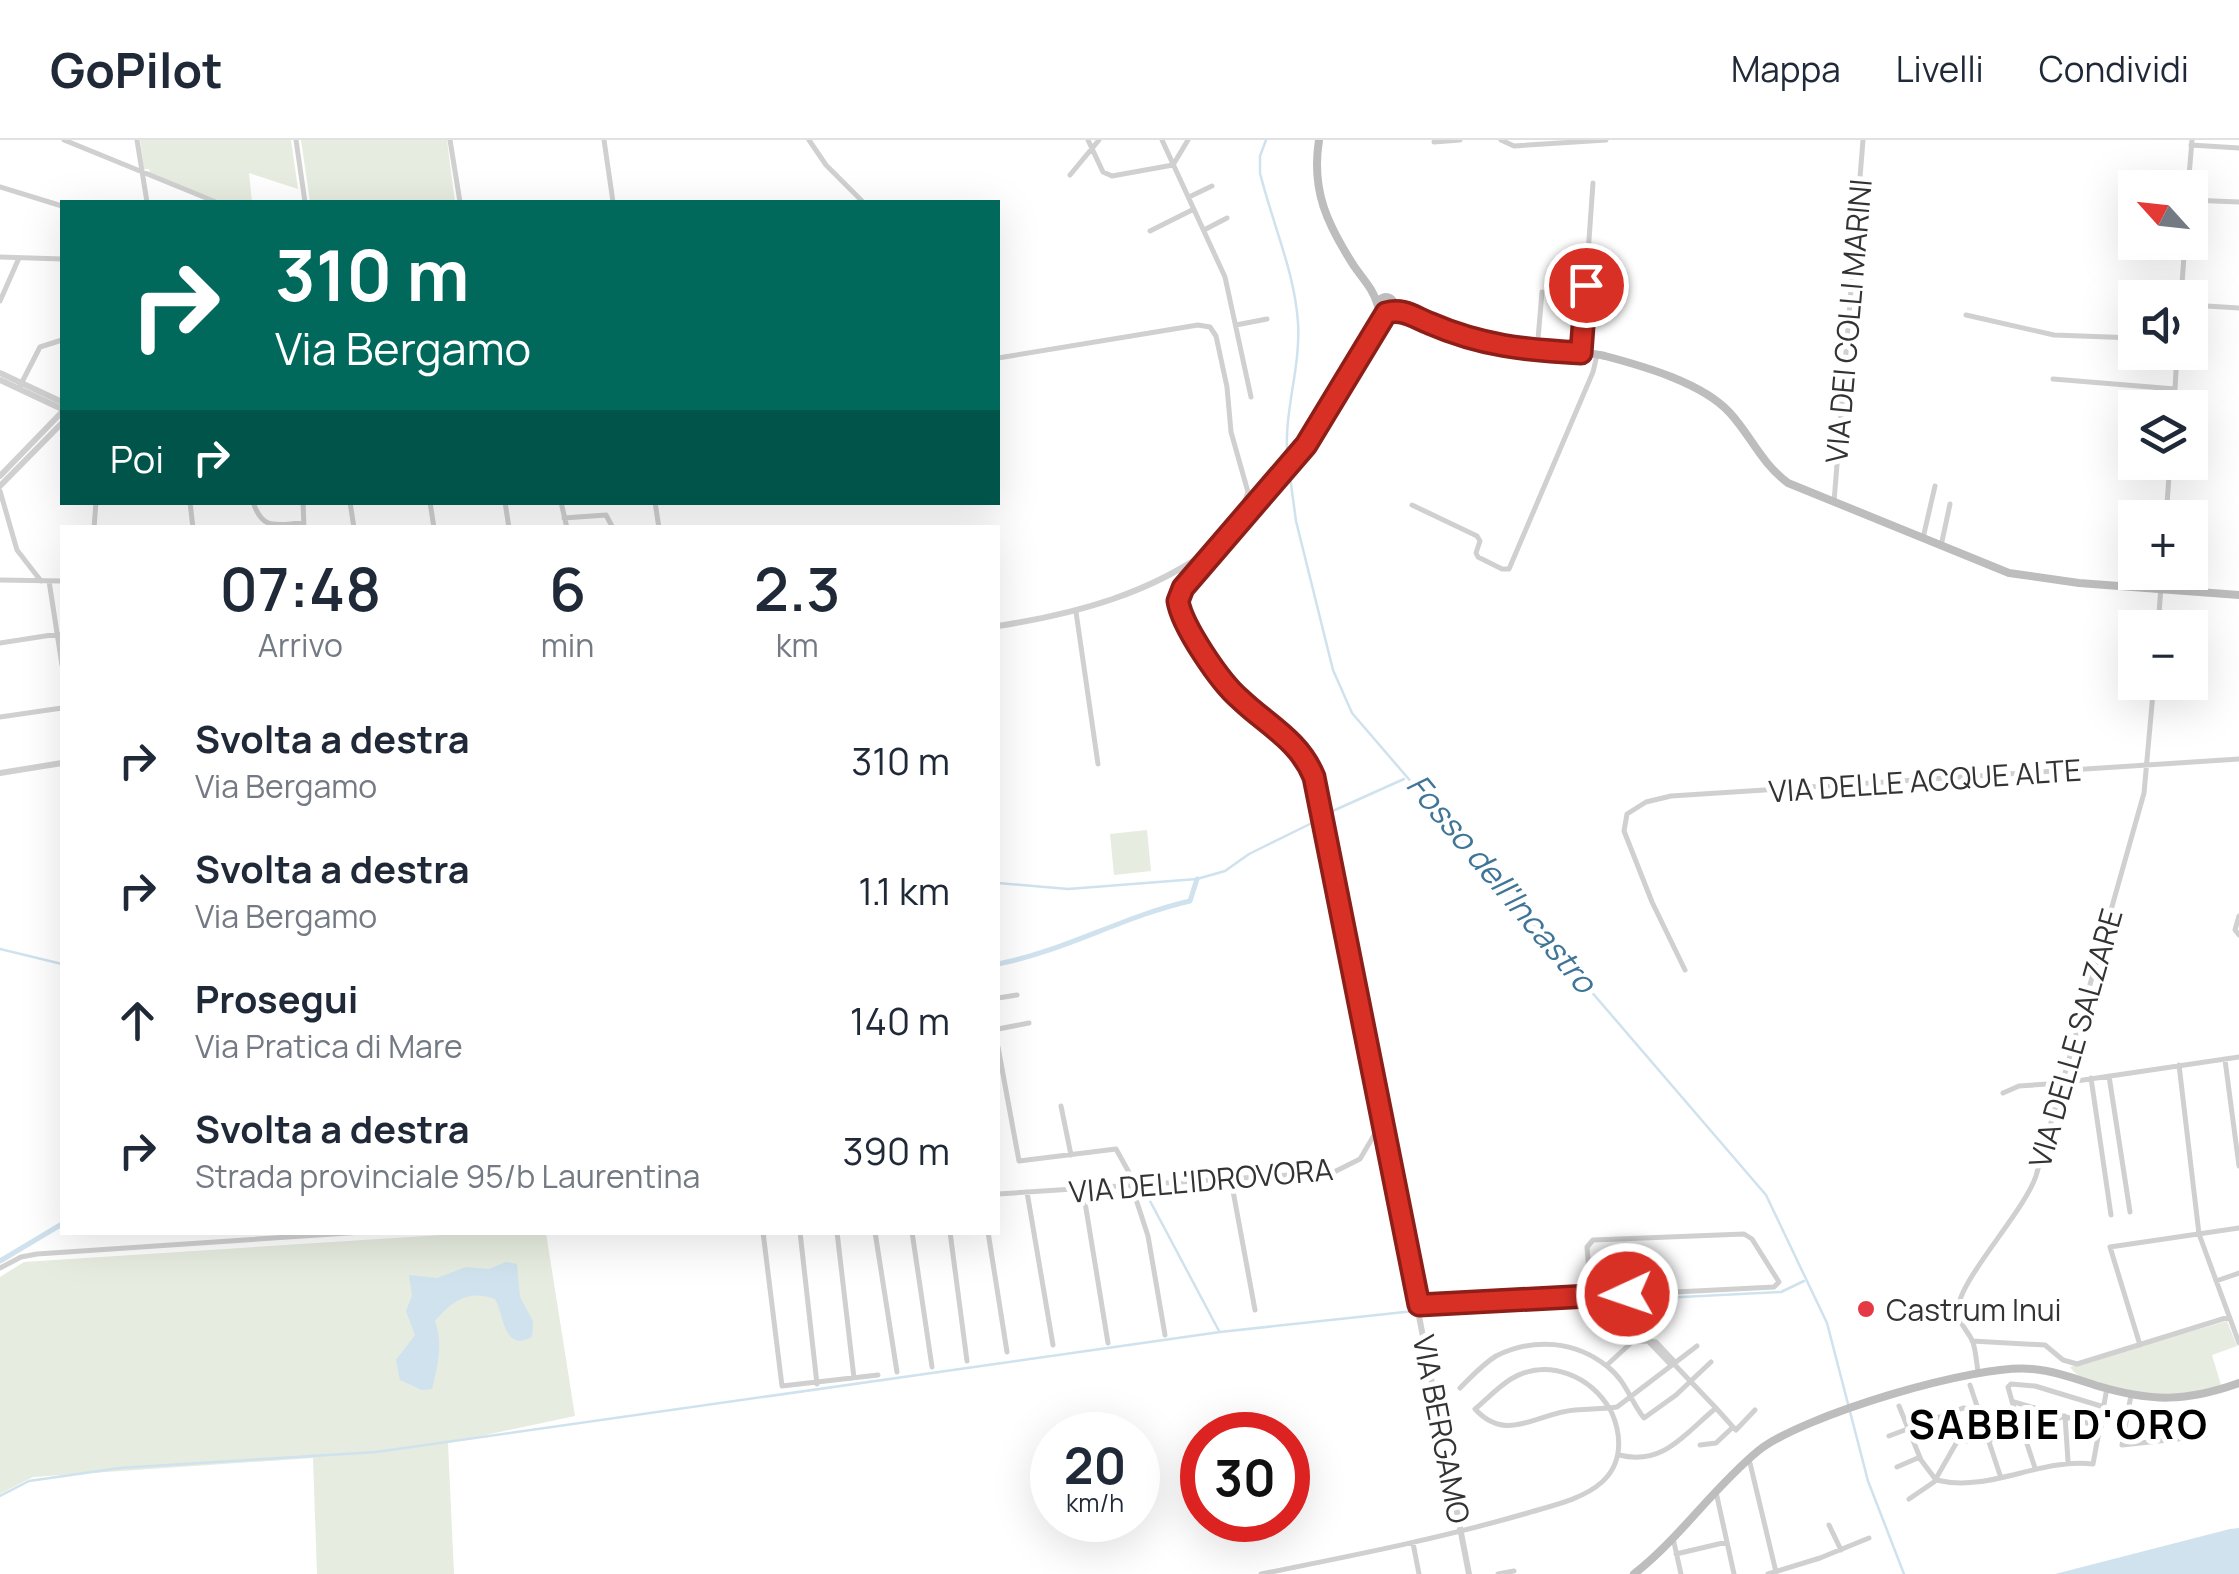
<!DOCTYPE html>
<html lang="it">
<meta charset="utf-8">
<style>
body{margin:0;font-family:Manrope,sans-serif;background:#f6f6f7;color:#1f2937;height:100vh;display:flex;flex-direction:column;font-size:38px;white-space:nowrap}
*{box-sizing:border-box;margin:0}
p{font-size:32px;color:#747a83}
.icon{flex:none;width:55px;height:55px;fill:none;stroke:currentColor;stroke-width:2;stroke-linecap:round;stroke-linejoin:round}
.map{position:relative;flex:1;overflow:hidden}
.side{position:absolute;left:60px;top:385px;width:940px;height:710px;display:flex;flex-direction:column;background:#fff;border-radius:0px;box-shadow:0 10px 40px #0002}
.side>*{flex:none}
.guide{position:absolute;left:60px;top:60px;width:940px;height:305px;border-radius:0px;box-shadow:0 10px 40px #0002;background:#00695c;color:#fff;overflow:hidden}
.needle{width:65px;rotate:297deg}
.controls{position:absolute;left:2118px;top:30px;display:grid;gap:20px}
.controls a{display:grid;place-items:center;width:90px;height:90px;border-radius:0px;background:#fff;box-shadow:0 10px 40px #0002;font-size:50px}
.speed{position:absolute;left:1030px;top:1272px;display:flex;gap:20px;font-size:50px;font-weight:700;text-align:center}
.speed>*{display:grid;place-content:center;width:130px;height:130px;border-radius:50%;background:#fff;box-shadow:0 10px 40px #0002;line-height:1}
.speed small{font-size:25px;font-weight:400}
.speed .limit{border:15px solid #d22;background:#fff;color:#111}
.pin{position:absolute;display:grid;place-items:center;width:85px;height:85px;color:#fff;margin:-42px;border:5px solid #fff;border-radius:50%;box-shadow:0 2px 10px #0007}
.me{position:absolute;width:110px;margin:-55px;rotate:267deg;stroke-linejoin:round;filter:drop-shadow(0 0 8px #0008)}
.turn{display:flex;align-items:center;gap:35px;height:210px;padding:0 50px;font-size:45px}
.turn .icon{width:130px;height:130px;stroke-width:2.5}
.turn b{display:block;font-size:70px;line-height:85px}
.then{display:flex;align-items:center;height:95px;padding:0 50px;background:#0003;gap:20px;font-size:38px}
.eta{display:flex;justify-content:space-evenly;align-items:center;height:170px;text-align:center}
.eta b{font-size:60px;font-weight:600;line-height:70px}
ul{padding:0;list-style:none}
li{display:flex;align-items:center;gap:30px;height:130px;padding:0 50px}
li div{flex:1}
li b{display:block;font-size:38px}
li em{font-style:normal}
header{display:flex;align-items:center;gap:60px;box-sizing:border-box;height:140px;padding:0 50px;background:#fff;border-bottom:2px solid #e0e1e3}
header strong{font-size:48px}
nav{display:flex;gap:55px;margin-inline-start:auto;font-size:35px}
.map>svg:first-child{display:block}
.green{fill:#e6ecdf}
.water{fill:#cfe2ee}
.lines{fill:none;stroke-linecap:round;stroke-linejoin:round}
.stream{stroke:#cfe2ee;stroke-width:2.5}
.canal{stroke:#cfe2ee;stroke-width:5}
.minor{stroke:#d0d0d0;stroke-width:5}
.tertiary{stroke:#d0d0d0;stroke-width:6}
.secondary{stroke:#bdbdbd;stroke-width:8}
.route-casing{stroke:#8d1f18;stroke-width:25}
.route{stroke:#d93025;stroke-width:18}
.poi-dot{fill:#e63946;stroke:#fff;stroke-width:4}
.labels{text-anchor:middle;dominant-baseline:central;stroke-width:10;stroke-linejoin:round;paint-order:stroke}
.street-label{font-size:30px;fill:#333;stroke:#fff}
.poi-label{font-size:30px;fill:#333;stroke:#fff;text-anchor:start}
.water-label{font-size:32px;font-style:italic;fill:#3f7597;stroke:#fff}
.district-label{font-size:40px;font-weight:bold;letter-spacing:2.5px;fill:#000;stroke:#fff}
</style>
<header>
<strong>GoPilot</strong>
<nav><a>Mappa</a><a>Livelli</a><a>Condividi</a></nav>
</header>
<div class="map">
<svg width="2239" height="1434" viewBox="0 0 2239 1434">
<rect width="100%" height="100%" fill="#fff"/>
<!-- green -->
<path class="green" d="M140 0H291L298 49 249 33 252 62H223L150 34 149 29H144Z
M301 0H447L455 62H310Z
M1147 690 1151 731 1114 735 1110 694Z
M472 1093H546L575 1276 448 1303 454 1434H317L313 1318 33 1337 0 1354V1137L24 1122Z
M2227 1181 2237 1206 2212 1215 2221 1245C2178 1260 2146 1256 2104 1244 2091 1240 2078 1239 2070 1227Z"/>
<!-- water -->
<path class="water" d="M506 1122 517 1124 520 1157 533 1181 532 1197C503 1212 505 1177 495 1159 468 1149 452 1161 435 1181 443 1202 438 1226 432 1249L422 1250 400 1240 396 1220 415 1195 406 1171 412 1156 409 1135 437 1138 466 1127 489 1129Z
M2239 1388V1434H2055L2230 1389Z"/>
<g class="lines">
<!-- stream -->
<path class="stream" d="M1266 0 1260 16V33C1272 82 1295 133 1298 183 1301 230 1282 275 1288 322
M1289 329 1296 381 1333 530 1352 573 1766 1055 1827 1183 1868 1341 1904 1434
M1326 674 1404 639
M998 743 1068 749 1197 739 1225 731 1249 714 1316 681
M0 809 62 824
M1149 1059 1219 1191
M1424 1170 1781 1152 1804 1141
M0 1356 29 1341 120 1328 376 1312 1220 1192 1414 1171"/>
<!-- canal -->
<path class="canal" d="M998 824C1065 811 1124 776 1190 761L1197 739
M0 1121 62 1084"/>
<!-- minor -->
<path class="minor" d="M64 0 216 62
M137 0 147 62
M296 0 305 62
M450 0 460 62
M604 0 613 62
M809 0 826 25 863 62
M1088 0 1103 32 1112 36 1173 25 1188 0
M1162 0 1225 137 1251 257
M1501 0 1514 6 1606 0
M1434 2 1460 0
M2191 5 2239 8
M1070 35 1099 0
M0 47 62 66
M2188 48 2192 0
M1189 57 1212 46
M2190 60 2239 62
M1204 90 1227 78
M1150 91 1194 69
M0 117 62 119
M2181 158 2185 102
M0 161 19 118
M2190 165 2239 168
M1966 175 2054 195 2135 198
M1236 185 1267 179
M1537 211 1542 152
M1581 213 1593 43
M998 218 1198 185 1210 187 1216 196 1227 247 1231 292 1248 352 1237 383
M2053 239 2175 249
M20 246 40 207 62 200
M2174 268 2177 212
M0 351 17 410 41 441
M190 362 193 388
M253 362C263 392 277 384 304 383
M303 362 304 388
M350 362 354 388
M430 362 434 388
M505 362 509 388
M561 362 567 388
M655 362 659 388
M1834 362 1863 0
M1412 365 1477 396 1480 401 1476 413 1478 417 1502 429H1509L1593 232 1597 215
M564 378 606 375 613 388
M2166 378 2170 322
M94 388 96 362
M1923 398 1935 346
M1941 406 1950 364
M0 440 62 441
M49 441 62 525
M1076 472 1098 624
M2158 488 2162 432
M0 503 58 494
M0 577 62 568
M2239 776 2235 790 2239 795
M1685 830 1652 762 1624 691 1627 674 1646 662 1671 656 2239 619
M998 858 1017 855
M998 889 1029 883
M998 907 1019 1021 1116 1009 1136 1045
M2225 920 2239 1026
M2179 925 2199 1094 2239 1203
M2109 936 2130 1072
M2091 938 2111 1075
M2003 953 2019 946 2063 943 2239 917
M1061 966 1071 1015
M1231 1040 1255 1170
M1132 1047 1148 1096 1165 1195
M1083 1050 1108 1203
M1027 1052 1053 1205
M998 1054 1334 1032 1360 1019 1380 985
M763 1092 782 1246 878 1235
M800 1092 817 1244
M837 1092 854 1238
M875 1092 897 1232
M912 1092 932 1227
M950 1092 967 1221
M988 1092 1007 1212
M0 1128 21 1117 37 1114 363 1092
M2216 1141 2239 1133
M1419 1165 1774 1147 1779 1142 1752 1099 1744 1094 1593 1100 1587 1107 1591 1156
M1972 1201 2045 1205 2063 1220 2077 1224 2229 1177
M2140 1205 2110 1107 2239 1088
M1607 1225 1632 1202 1648 1201
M1671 1225 1648 1201 1656 1202 1674 1221
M1978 1231C1976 1221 1976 1209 1972 1200 1967 1190 1959 1184 1958 1172 1955 1144 2023 1074 2036 1036L2144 653 2154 542
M1970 1245 2001 1338
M1460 1248C1471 1237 1483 1224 1496 1216 1534 1197 1576 1201 1608 1227 1626 1241 1631 1262 1644 1278L1676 1255 1711 1222
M2131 1255 2122 1305 2205 1296
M2014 1262 2101 1287
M1899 1266 1921 1320 1936 1340C1990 1353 2038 1318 2093 1324L2107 1248
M1716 1268 1733 1287
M1943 1275 1954 1297C1981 1312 2037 1285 2065 1276L2068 1321
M2022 1289 2035 1328
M2008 1294 2015 1272 2008 1247 2011 1244 2035 1246 2104 1267
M1889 1296 1963 1268 1977 1269
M1700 1305 1716 1303 1733 1287 1736 1290 1755 1270
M1619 1315C1663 1326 1683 1295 1716 1268L1673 1223
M1749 1319 1776 1432
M1897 1327 1920 1317
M1716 1352 1734 1434
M1909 1359 1934 1342 1958 1300
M1829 1385 1841 1410
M1673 1398 1681 1434
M1413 1403 1419 1434
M1676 1414 1727 1402
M1261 1434C1350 1416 1438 1399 1524 1374 1550 1366 1582 1360 1602 1342 1623 1323 1622 1295 1611 1271 1591 1236 1548 1217 1511 1239 1498 1247 1487 1259 1475 1269 1507 1304 1536 1273 1575 1270L1609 1268 1617 1267 1697 1206
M1498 1434 1514 1431
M1768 1434 1820 1418 1869 1398"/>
<!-- tertiary -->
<path class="tertiary" d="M0 233 62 262
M0 240 62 269
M0 336 62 272
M0 346 62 283
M1236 386 1183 447 1178 466C1189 494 1217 539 1239 559 1268 585 1302 601 1315 640L1469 1434
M1235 388 1311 299 1385 173
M998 486C1075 474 1151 454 1215 406
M0 633 62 623"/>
<!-- secondary -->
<path class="secondary" d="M1319 0C1311 50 1327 84 1354 126 1363 139 1374 150 1378 166
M1378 165a8 8 0 1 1 16 0a8 8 0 1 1-16 0Z
M1392 161C1417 187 1485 207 1520 210 1548 212 1577 210 1605 216 1643 226 1703 243 1730 273 1751 296 1762 324 1788 343L2009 433 2079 443 2239 455
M1634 1434C1680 1398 1713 1348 1758 1311 1801 1276 1977 1223 2032 1229 2055 1231 2076 1239 2098 1246 2152 1262 2186 1262 2239 1243"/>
</g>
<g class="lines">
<!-- route casing -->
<g class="route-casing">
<path id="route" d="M1586 145 1581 213C1525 210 1482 206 1429 183 1414 177 1403 168 1386 173L1306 305 1183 448 1178 461C1182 486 1220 542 1240 559 1267 585 1299 600 1314 637L1419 1165 1627 1154"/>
</g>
<!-- route -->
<use href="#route" class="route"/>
</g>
<!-- markers -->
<circle class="poi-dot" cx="1866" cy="1169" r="10"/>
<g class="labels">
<!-- street labels -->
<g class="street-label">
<text transform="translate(1848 181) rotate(-85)">VIA DEI COLLI MARINI</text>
<text transform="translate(1925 640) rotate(-4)">VIA DELLE ACQUE ALTE</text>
<text transform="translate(2075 898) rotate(-74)">VIA DELLE SALZARE</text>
<text transform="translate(1201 1040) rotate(-5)">VIA DELL'IDROVORA</text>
<text transform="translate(1442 1289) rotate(79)">VIA BERGAMO</text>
</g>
<!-- poi labels -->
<g class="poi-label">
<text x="1886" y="1169">Castrum Inui</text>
</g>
<!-- water labels -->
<g class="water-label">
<text transform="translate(1502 743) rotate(50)">Fosso dell'Incastro</text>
</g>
<!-- district labels -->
<g class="district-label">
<text x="2059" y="1283">SABBIE D'ORO</text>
</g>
</g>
</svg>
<div class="controls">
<a><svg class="needle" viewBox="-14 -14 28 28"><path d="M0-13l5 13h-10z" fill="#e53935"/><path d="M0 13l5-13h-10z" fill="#747a83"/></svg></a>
<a><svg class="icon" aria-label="sound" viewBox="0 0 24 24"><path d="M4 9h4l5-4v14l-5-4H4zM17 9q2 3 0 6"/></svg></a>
<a><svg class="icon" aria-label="layers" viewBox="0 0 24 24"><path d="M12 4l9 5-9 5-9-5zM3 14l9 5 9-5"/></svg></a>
<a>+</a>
<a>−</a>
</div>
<div class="speed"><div>20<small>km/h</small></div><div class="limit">30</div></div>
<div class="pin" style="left:1586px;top:145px;background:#d93025"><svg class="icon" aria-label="arrive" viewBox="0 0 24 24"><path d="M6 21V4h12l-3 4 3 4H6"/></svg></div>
<svg class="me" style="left:1627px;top:1154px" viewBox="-20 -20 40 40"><circle r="17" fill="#d93025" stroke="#fff" stroke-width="3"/><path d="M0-11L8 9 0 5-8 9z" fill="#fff"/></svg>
<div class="guide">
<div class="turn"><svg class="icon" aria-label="right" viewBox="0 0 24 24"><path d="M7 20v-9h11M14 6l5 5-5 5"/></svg><div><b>310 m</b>Via Bergamo</div></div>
<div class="then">Poi<svg class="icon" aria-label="right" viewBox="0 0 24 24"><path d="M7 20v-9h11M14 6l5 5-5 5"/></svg></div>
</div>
<section class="side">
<div class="eta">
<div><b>07:48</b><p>Arrivo</p></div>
<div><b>6</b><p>min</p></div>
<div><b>2.3</b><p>km</p></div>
</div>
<ul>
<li><svg class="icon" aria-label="right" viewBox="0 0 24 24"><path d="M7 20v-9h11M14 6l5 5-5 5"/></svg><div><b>Svolta a destra</b><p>Via Bergamo</p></div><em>310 m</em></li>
<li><svg class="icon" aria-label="right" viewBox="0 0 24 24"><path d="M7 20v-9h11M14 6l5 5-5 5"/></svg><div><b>Svolta a destra</b><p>Via Bergamo</p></div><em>1.1 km</em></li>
<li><svg class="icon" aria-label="ahead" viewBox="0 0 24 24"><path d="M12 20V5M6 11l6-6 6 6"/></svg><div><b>Prosegui</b><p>Via Pratica di Mare</p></div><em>140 m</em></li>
<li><svg class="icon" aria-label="right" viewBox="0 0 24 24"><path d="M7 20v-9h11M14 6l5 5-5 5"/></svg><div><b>Svolta a destra</b><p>Strada provinciale 95/b Laurentina</p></div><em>390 m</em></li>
</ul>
</section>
</div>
